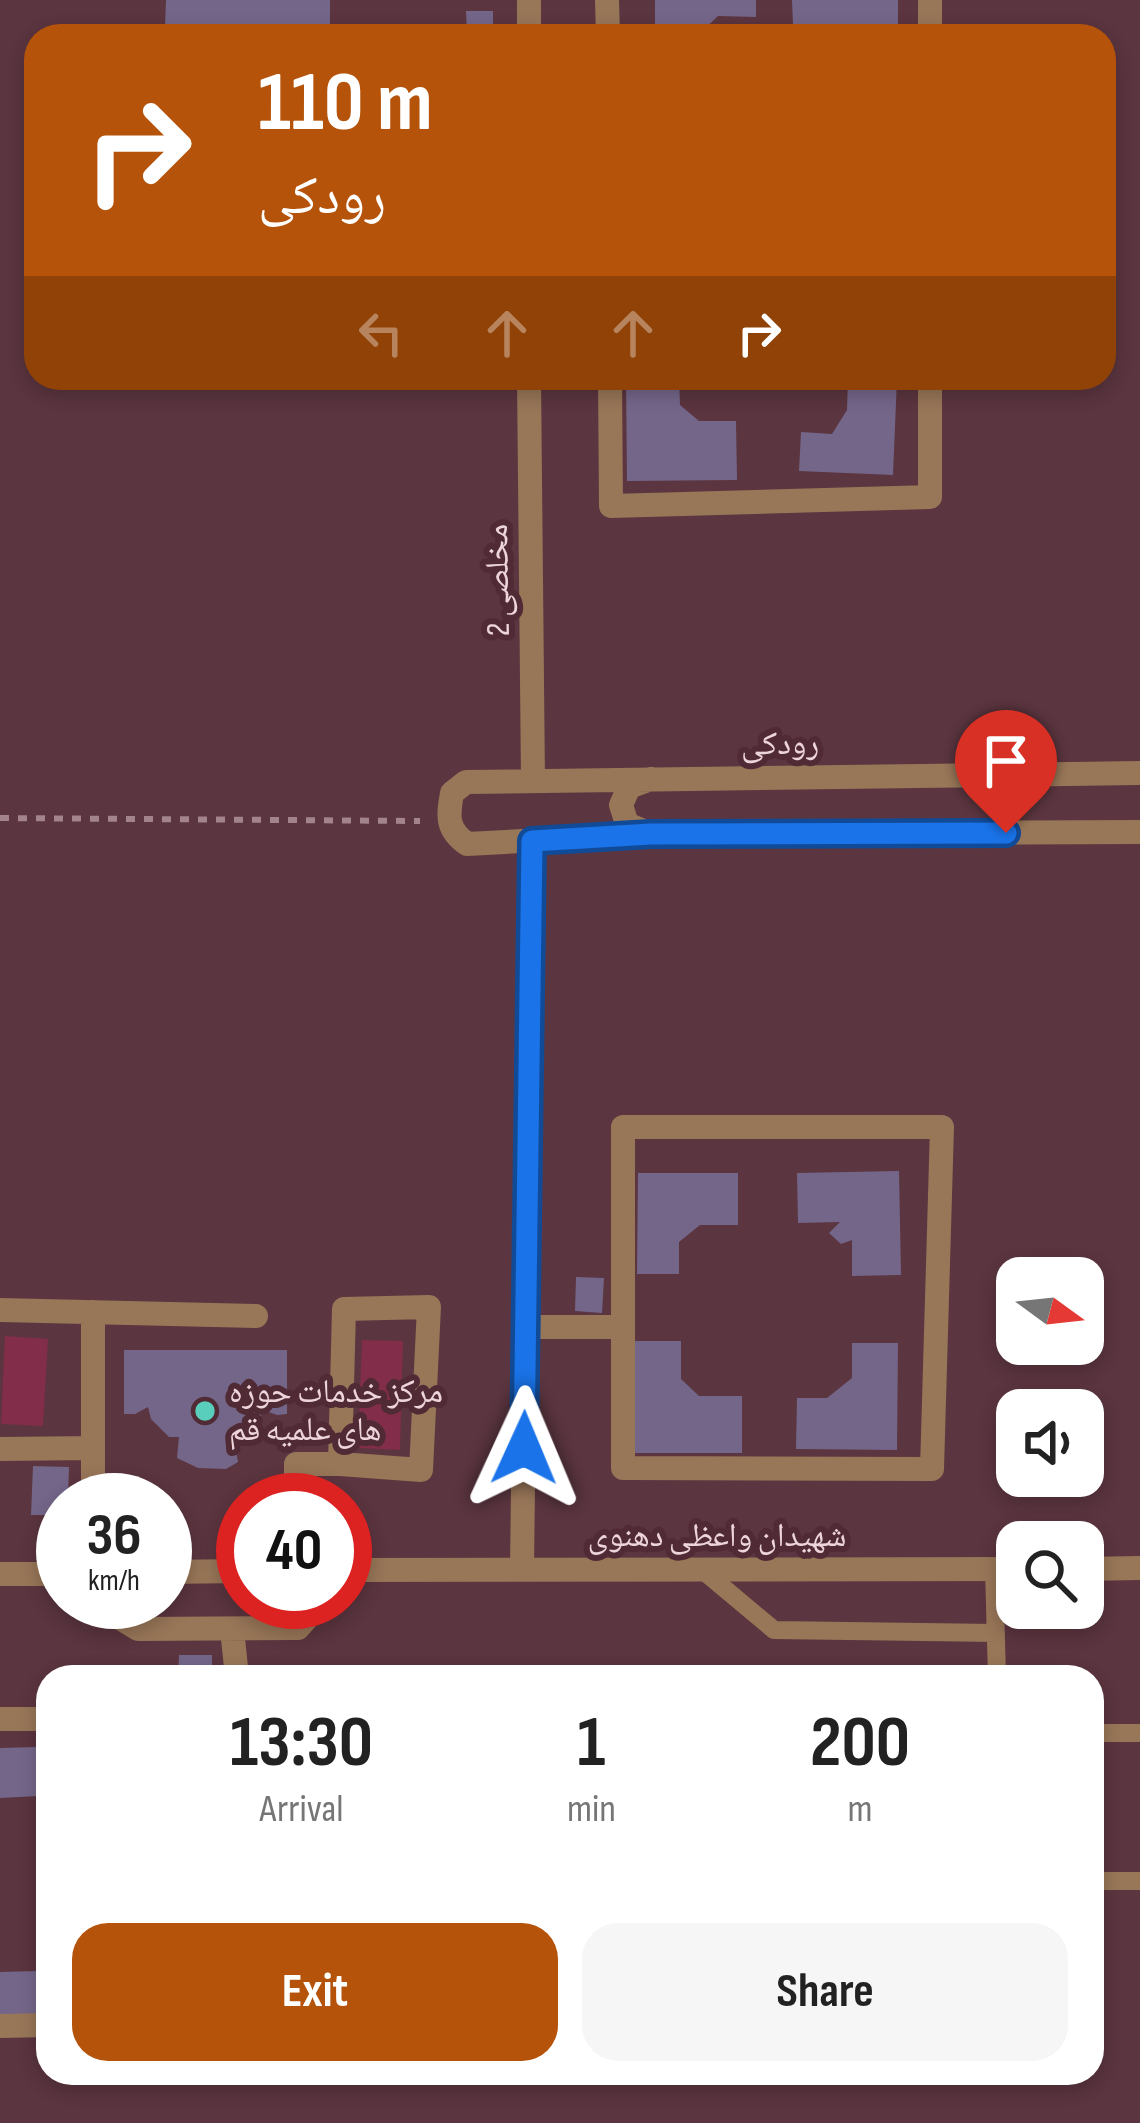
<!DOCTYPE html>
<meta charset="utf-8">
<style>
body{margin:0;font-family:"Sofia Sans Condensed","Noto Naskh Arabic",sans-serif;background:#f6f6f6;color:#222;height:100vh;display:flex;flex-direction:column;font-size:45px;white-space:nowrap}
*{box-sizing:border-box;margin:0}
p{font-size:39px;color:#767676}
.icon{flex:none;width:66px;height:66px;fill:none;stroke:currentColor;stroke-width:2;stroke-linecap:round;stroke-linejoin:round}
.map{position:relative;flex:1;overflow:hidden}
.panel{position:absolute;left:36px;top:1665px;width:1068px;height:420px;display:flex;flex-direction:column;background:#fff;border-radius:36px;box-shadow:0 6px 18px #0003}
.panel>*{flex:none}
.banner{position:absolute;left:24px;top:24px;width:1092px;height:366px;border-radius:36px;box-shadow:0 6px 18px #0003;background:#b45309;color:#fff;overflow:hidden}
.needle{width:78px;rotate:105deg}
.tools{position:absolute;left:996px;top:1257px;display:grid;gap:24px}
.tools a{display:grid;place-items:center;width:108px;height:108px;border-radius:24px;background:#fff;box-shadow:0 6px 18px #0003;font-size:60px}
.speed{position:absolute;left:36px;top:1473px;display:flex;gap:24px;font-size:60px;font-weight:700;text-align:center}
.speed>*{display:grid;place-content:center;width:156px;height:156px;border-radius:50%;background:#fff;box-shadow:0 6px 18px #0003;line-height:1}
.speed small{font-size:30px;font-weight:400}
.speed .limit{border:18px solid #d22;background:#fff;color:#111}
.pin{position:absolute;display:grid;place-items:center;width:102px;height:102px;color:#fff;margin:-123px -51px;border-radius:50% 50% 50% 0;rotate:-45deg;box-shadow:0 0 12px #0007}
.pin .icon{rotate:45deg}
.me{position:absolute;width:132px;margin:-66px;rotate:1deg;stroke-linejoin:round;filter:drop-shadow(0 0 9px #0008)}
.turn{display:flex;align-items:center;gap:42px;height:252px;padding:0 36px;font-size:54px}
.turn .icon{width:156px;height:156px;stroke-width:2.5}
.turn b{display:block;font-size:84px;line-height:102px}
.lanes{display:flex;align-items:center;height:114px;padding:0 36px;background:#0003;justify-content:center;gap:60px;direction:ltr}
.lanes .off{opacity:.35}
.eta{display:flex;justify-content:space-evenly;align-items:center;height:204px;text-align:center}
.eta b{font-size:72px;font-weight:700;line-height:84px}
.button{display:flex;gap:24px;margin-top:auto;padding:24px 36px}
.button a{flex:1;height:138px;border-radius:36px;background:#b45309;color:#fff;font-size:48px;font-weight:700;line-height:138px;text-align:center}
.button a+a{background:#f6f6f6;color:#222}
.map>svg:first-child{display:block}
.green{fill:#822d4a}
.building{fill:#746689}
.lines{fill:none;stroke-linecap:round;stroke-linejoin:round}
.path{stroke:#a3848c;stroke-width:6;stroke-dasharray:9 9;stroke-linecap:butt}
.service{stroke:#987658;stroke-width:18}
.minor{stroke:#987658;stroke-width:24}
.tertiary{stroke:#987658;stroke-width:24}
.route-casing{stroke:#114b97;stroke-width:30}
.route{stroke:#1a73e8;stroke-width:21}
.poi-dot{fill:#5acebd;stroke:#502b35;stroke-width:4.5}
.labels{text-anchor:middle;dominant-baseline:central;stroke-width:12;stroke-linejoin:round;paint-order:stroke}
.street-label{font-size:33px;fill:#eed5db;stroke:#502b35}
.poi-label{font-size:33px;fill:#eed5db;stroke:#502b35;text-anchor:start}
</style>
<div class="map">
<svg width="1140" height="2123" viewBox="0 0 1140 2123">
<rect width="100%" height="100%" fill="#5b353f"/>
<!-- green -->
<path class="green" d="M5 1336 48 1339 43 1426 1 1424Z
M362 1340 403 1341 400 1450 358 1448Z"/>
<!-- building -->
<path class="building" d="M166 0H330V36H157V27H165Z
M655 0H756V17L718 16 697 36H655Z
M792 0H898V36H847V24H793Z
M466 11H493V36H467Z
M626 378H679L680 405 699 421H736L737 480 627 481Z
M848 378H897L893 475 799 471 801 432 832 434 847 410Z
M899 1171 901 1275 852 1276V1240L841 1244 829 1233 840 1222 798 1223 797 1173Z
M638 1173H738V1225H700L679 1242V1274H637Z
M576 1277 604 1278 602 1313 575 1311Z
M632 1341H681V1379L699 1396H742V1453H632Z
M852 1343H898L897 1450 796 1449 797 1398H827L852 1378Z
M124 1350H287V1414L277 1415 261 1409V1418L243 1438 234 1440 238 1462 226 1469 198 1468 177 1458 179 1437H169L151 1419 148 1407 135 1414H124Z
M33 1466 69 1467 68 1500H63V1515H31Z
M179 1655H212V1677H178Z
M36 1747 38 1796 0 1798V1748Z
M39 1971 40 2020 0 2022V1972Z"/>
<g class="lines">
<!-- path -->
<path class="path" d="M0 818 420 821"/>
<!-- service -->
<path class="service" d="M700 1568 774 1630 996 1633
M994 1569 997 1677
M1092 1733H1140
M1092 1881H1140"/>
<!-- minor -->
<path class="minor" d="M607 0 608 36
M930 36V0
M610 378 611 506 930 497V378
M623 1127H942L932 1469 623 1468Z
M0 1310 256 1316
M93 1312V1500
M525 1327H623
M0 1449 92 1448
M296 1500V1464H340L344 1309 429 1307 421 1470 340 1464
M94 1602 138 1629 298 1628 321 1602
M232 1629 237 1677
M0 1719H48
M0 2026 48 2025"/>
<!-- tertiary -->
<path class="tertiary" d="M529 36V0
M529 378 533 781
M1140 773 466 782 452 793C448 816 446 829 467 844L651 834 1140 832
M651 834 627 824 621 805 629 787 651 779
M522 1568 531 841
M1083 1569 1140 1568
M345 1570 1017 1569
M165 1572 243 1571
M0 1574H63"/>
</g>
<g class="lines">
<!-- route casing -->
<g class="route-casing">
<path id="route" d="M524 1448 532 841 651 834 1006 833"/>
</g>
<!-- route -->
<use href="#route" class="route"/>
</g>
<!-- markers -->
<circle class="poi-dot" cx="205" cy="1411" r="12"/>
<g class="labels">
<!-- street labels -->
<g class="street-label">
<text transform="translate(498 580) rotate(-91)">مخلصی 2</text>
<text transform="translate(780 744) rotate(-1)">رودکی</text>
<text x="717" y="1536">شهیدان واعظی دهنوی</text>
</g>
<!-- poi labels -->
<g class="poi-label">
<text x="229" y="1392">مرکز خدمات حوزه<tspan x="229" dy="38">های علمیه قم</tspan></text>
</g>
</g>
</svg>
<div class="tools">
<a><svg class="needle" viewBox="-14 -14 28 28"><path d="M0-13l5 13h-10z" fill="#e53935"/><path d="M0 13l5-13h-10z" fill="#767676"/></svg></a>
<a><svg class="icon" aria-label="sound" viewBox="0 0 24 24"><path d="M4 9h4l5-4v14l-5-4H4zM17 9q2 3 0 6"/></svg></a>
<a><svg class="icon" aria-label="search" viewBox="0 0 24 24"><circle cx="10" cy="10" r="6"/><path d="M15 15l6 6"/></svg></a>
</div>
<div class="speed"><div>36<small>km/h</small></div><div class="limit">40</div></div>
<div class="pin" style="left:1006px;top:833px;background:#d93025"><svg class="icon" aria-label="arrive" viewBox="0 0 24 24"><path d="M6 21V4h12l-3 4 3 4H6"/></svg></div>
<svg class="me" style="left:524px;top:1448px" viewBox="-20 -20 40 40"><path d="M0-17L14 15 0 8-14 15z" fill="#1a73e8" stroke="#fff" stroke-width="4"/></svg>
<div class="banner">
<div class="turn"><svg class="icon" aria-label="right" viewBox="0 0 24 24"><path d="M7 20v-9h11M14 6l5 5-5 5"/></svg><div><b>110 m</b>رودکی</div></div>
<div class="lanes"><svg class="icon off" aria-label="left" viewBox="0 0 24 24"><path d="M17 20v-9H6M10 6l-5 5 5 5"/></svg><svg class="icon off" aria-label="ahead" viewBox="0 0 24 24"><path d="M12 20V5M6 11l6-6 6 6"/></svg><svg class="icon off" aria-label="ahead" viewBox="0 0 24 24"><path d="M12 20V5M6 11l6-6 6 6"/></svg><svg class="icon" aria-label="right" viewBox="0 0 24 24"><path d="M7 20v-9h11M14 6l5 5-5 5"/></svg></div>
</div>
<section class="panel">
<div class="eta">
<div><b>13:30</b><p>Arrival</p></div>
<div><b>1</b><p>min</p></div>
<div><b>200</b><p>m</p></div>
</div>
<div class="button"><a>Exit</a><a>Share</a></div>
</section>
</div>
